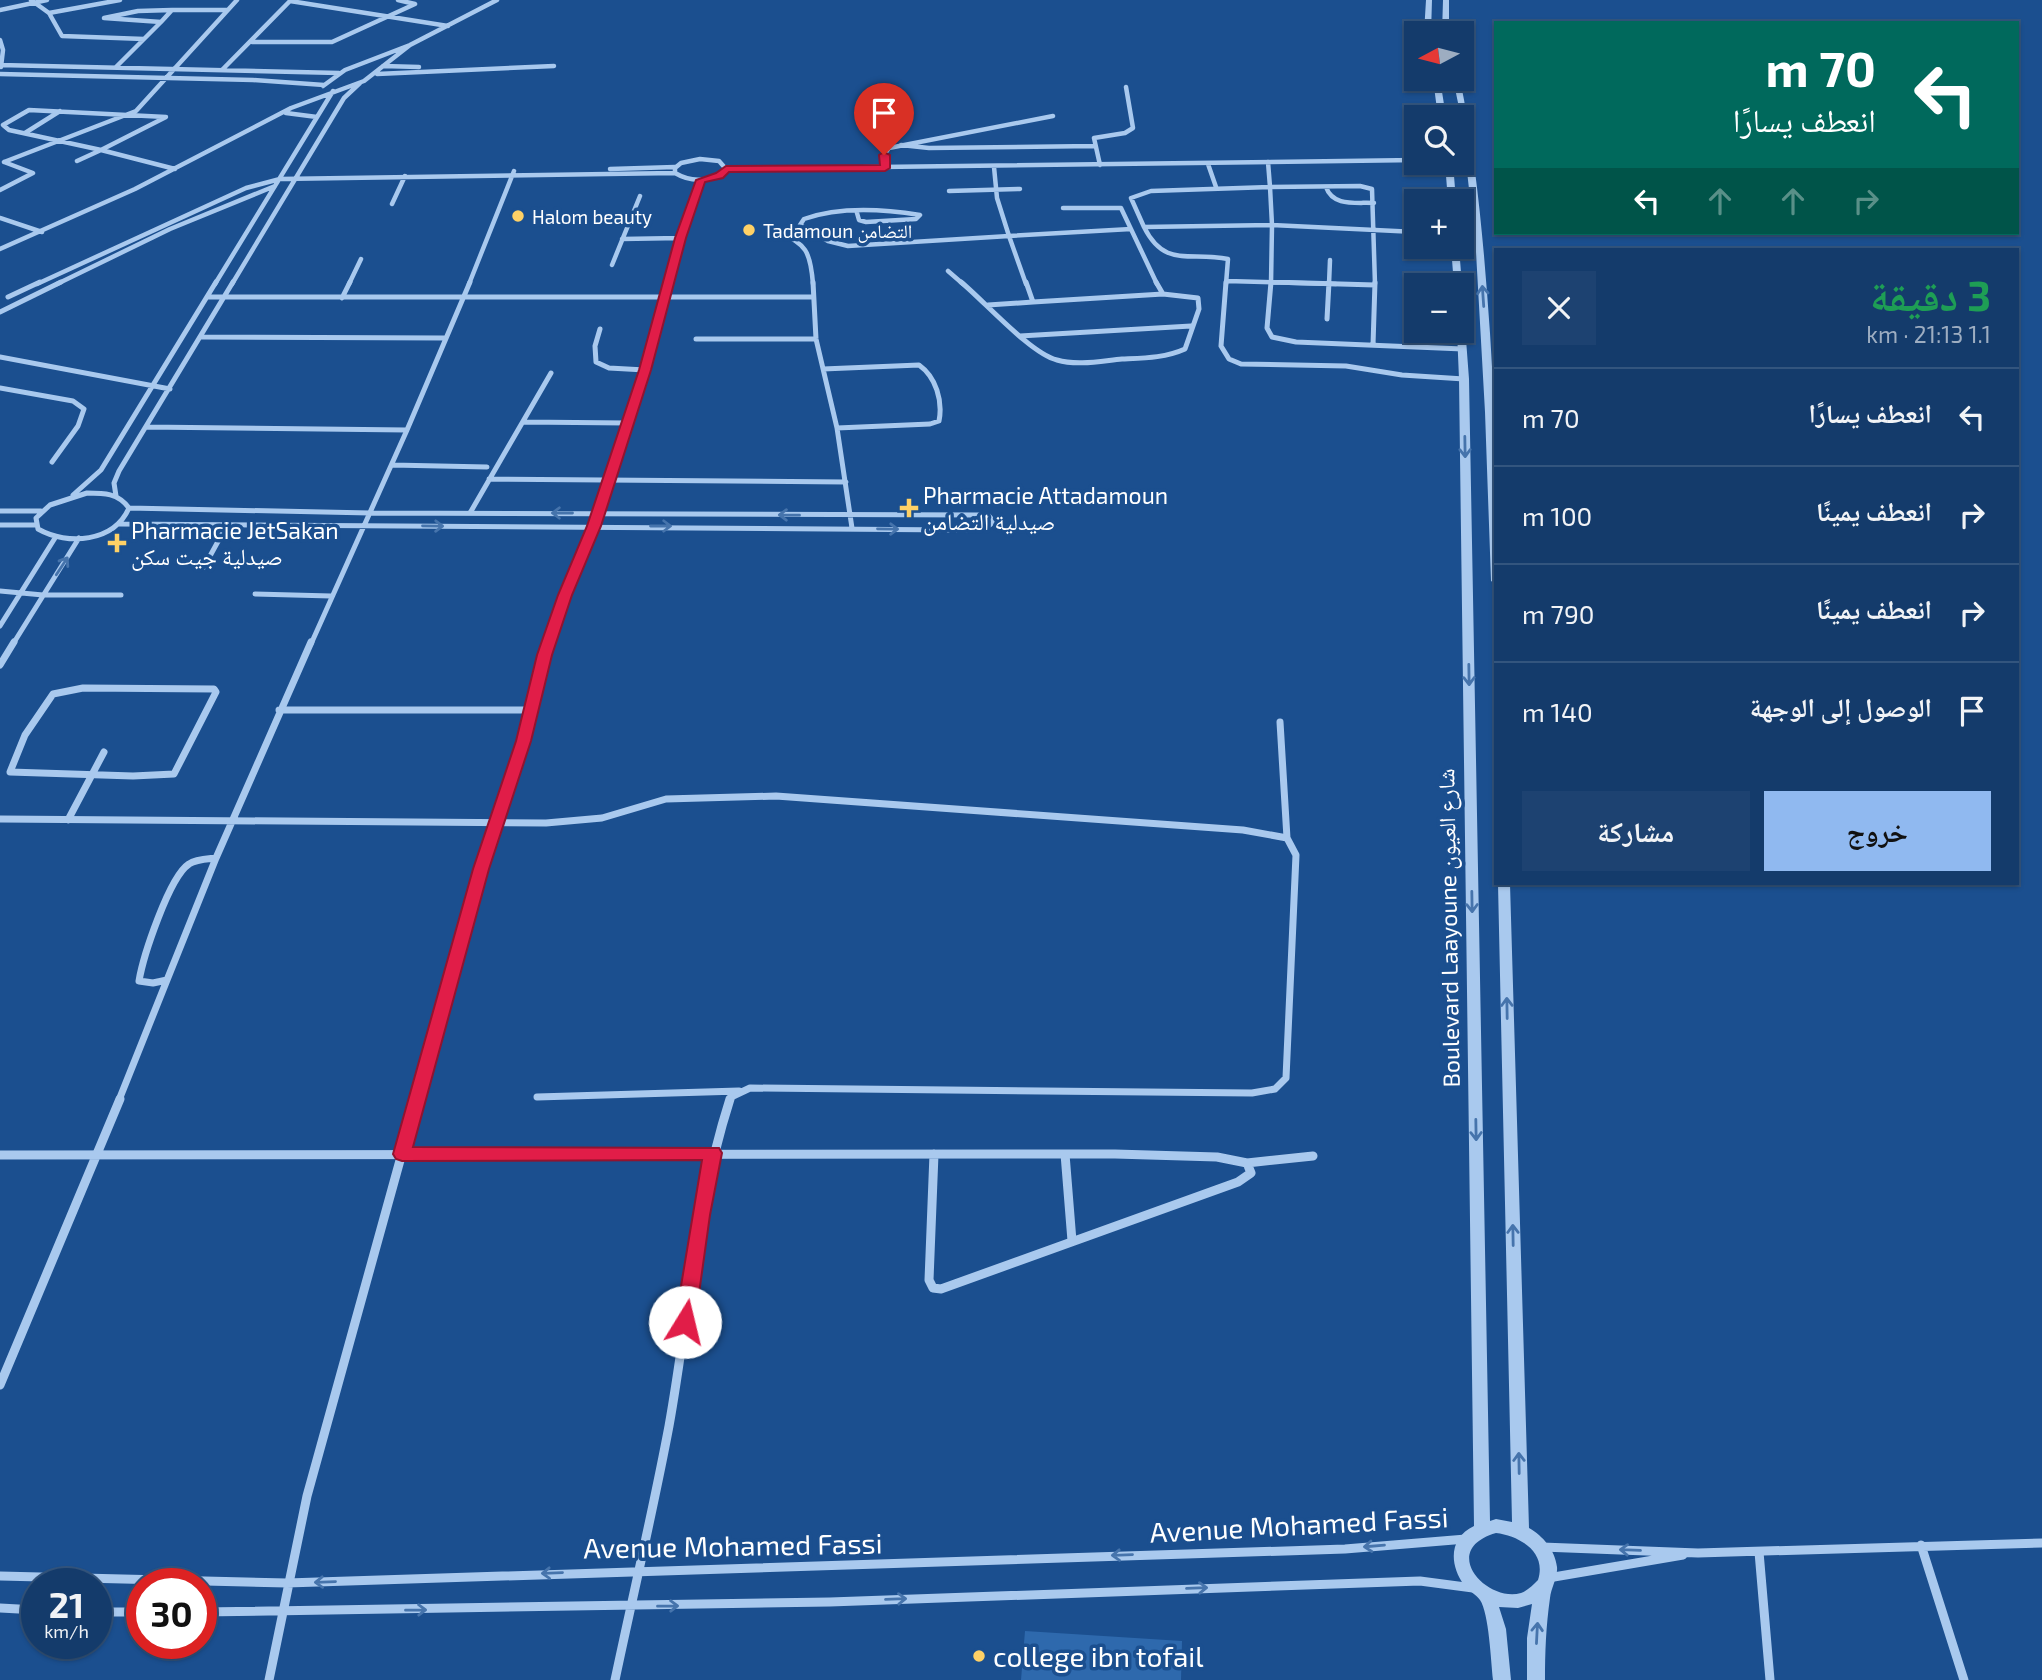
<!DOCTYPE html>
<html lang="ar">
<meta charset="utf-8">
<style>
body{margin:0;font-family:"Exo 2","Noto Naskh Arabic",sans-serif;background:#1d4271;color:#f1f3f6;direction:rtl;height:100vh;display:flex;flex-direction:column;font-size:26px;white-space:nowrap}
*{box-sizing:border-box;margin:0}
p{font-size:23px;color:#9dadc1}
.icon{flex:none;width:38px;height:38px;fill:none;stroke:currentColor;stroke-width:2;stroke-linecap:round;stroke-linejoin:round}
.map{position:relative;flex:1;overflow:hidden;direction:ltr}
.details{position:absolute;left:1494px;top:248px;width:525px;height:637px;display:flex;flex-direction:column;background:#143b6b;border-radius:0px;box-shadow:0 2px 5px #0004,0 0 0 2px #33557e;direction:rtl}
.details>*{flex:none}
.top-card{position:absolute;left:1494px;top:21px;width:525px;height:214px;border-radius:0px;box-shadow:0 2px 5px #0004,0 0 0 2px #33557e;direction:rtl;background:#00695c;color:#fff;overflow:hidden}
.needle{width:46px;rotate:263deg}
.fabs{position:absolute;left:1404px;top:21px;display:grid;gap:14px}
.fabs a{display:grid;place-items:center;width:70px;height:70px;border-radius:0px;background:#143b6b;box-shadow:0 2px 5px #0004,0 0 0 2px #33557e;font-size:35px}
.speed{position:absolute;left:21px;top:1568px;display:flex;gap:14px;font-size:35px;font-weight:700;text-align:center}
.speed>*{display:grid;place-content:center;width:91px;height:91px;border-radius:50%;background:#143b6b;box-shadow:0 2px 5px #0004,0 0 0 2px #33557e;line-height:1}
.speed small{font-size:18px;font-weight:400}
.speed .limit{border:10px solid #d22;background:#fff;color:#111}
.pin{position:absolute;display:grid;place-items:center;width:60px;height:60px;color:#fff;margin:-72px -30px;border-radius:50% 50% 50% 0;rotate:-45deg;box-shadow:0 0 7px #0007}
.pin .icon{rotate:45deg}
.me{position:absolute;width:77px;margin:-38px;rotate:9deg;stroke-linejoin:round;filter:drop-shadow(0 0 5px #0008)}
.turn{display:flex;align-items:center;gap:24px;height:147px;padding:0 28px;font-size:32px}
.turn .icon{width:91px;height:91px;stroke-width:2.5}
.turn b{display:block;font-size:49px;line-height:60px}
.lanes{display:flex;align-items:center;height:66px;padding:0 28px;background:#0003;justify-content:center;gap:35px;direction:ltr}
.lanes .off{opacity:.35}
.round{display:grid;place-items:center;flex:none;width:74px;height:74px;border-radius:0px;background:#1d4271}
.summary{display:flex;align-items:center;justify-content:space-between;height:119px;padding:0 28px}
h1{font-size:42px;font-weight:700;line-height:52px;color:#1e9e55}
.action{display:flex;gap:14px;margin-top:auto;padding:14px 28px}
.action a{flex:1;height:80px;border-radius:0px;background:#90b9f0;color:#111;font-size:28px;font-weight:700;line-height:80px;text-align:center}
.action a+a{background:#1d4271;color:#f1f3f6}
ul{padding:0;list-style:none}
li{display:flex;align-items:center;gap:21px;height:98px;padding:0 28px;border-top:2px solid #33557e}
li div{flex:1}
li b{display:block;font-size:26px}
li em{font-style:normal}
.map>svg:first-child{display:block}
.green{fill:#2e69ad}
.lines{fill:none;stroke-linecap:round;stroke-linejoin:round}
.minor-far3{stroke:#a9c9ee;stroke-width:4.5}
.minor-far2{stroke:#a9c9ee;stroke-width:5}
.minor-far1{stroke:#a9c9ee;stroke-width:7}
.minor{stroke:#a9c9ee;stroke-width:9}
.tertiary{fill:#a9c9ee;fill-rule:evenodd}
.oneway{stroke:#4674ac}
.route{fill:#e11d48;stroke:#92132f;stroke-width:2}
.poi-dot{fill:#ffd166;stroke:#1b4f8f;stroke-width:2.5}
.labels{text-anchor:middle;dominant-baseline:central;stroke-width:7;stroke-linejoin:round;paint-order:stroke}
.far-poi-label{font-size:19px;fill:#fff;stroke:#1b4f8f;text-anchor:start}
.poi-label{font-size:23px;fill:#fff;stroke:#1b4f8f;text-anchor:start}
.street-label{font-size:23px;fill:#fff;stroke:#1b4f8f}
.near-street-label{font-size:28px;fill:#fff;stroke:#1b4f8f}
.near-poi-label{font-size:28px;fill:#fff;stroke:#1b4f8f;text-anchor:start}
</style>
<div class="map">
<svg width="2042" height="1680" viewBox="0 0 2042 1680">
<rect width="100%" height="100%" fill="#1b4f8f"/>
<!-- green -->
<path class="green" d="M1025 1631 1182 1641 1181 1680H1021Z"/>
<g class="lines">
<!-- minor-far3 -->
<path class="minor-far3" d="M31 0 49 13 62 36 144 39
M0 10 47 0
M172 10H227
M172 10 161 22 104 18 138 11Z
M49 13 120 0
M0 40 3 50 1 67
M252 42H332L415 4 398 0
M0 65 339 73
M383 66 419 67
M116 67 161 22
M222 70 290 1 448 26
M0 74 253 80 324 85
M377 74 554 66
M323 86 345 70 410 45 497 0
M29 110 166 117 101 150 9 130 3 125Z
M286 113 317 117
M25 133 60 111
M901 145 929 148 1094 146
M101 150 175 169
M700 159 719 161 726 169C711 182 692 183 675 173V168L681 163Z
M77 161 101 150
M4 162 136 111 237 0
M1268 162 1270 187 1360 186 1372 189 1375 284
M1208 164 1216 187
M1100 165 1094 138 1125 133 1133 128 1126 87
M994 167 997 198 1009 236 1131 229
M885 168 884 155 889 148 1053 116
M610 169 675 167
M726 169 1416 160
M1270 187 1272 225 1144 227 1131 198 1151 191Z
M1326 187C1333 207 1356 202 1374 203
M0 190 33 173 4 162
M949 191 1020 189
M392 204 405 176
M1063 208H1121L1157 284
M857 213 859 220 866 222 916 219 920 215C883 209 840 206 804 219L800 225 828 241 848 246 1009 236 1026 284
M0 218 42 232
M1272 225 1416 232
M1144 227C1165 269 1190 251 1228 259L1226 284
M773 228C805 246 810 246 813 284
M622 239 680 238
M0 249 135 189 291 108 364 81 410 45
M612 265 640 196
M948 271 963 284
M1227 281 1336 284
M37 284 246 188 280 179 675 173
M57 284 170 229 275 186
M215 284 333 91
M232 284 344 98 360 83
M349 284 361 259
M469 284 514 171
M668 284 680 238 701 180
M1271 284 1272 225
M1329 284 1330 260"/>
<!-- minor-far2 -->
<path class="minor-far2" d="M813 282 816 339 837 428 852 528
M961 282C984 301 1031 354 1057 360 1077 366 1101 361 1122 359 1144 358 1165 358 1185 349L1199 309 1198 298 1163 294 1156 282
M1226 282 1221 346 1229 359 1241 364 1346 366 1402 375 1464 379
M1271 282 1267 328 1272 337 1296 342 1463 349
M1271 282 1375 285
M8 297 40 282
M208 297H812
M342 298 350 282
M1033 302 1163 294
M988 305 1033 302 1026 282
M0 312 61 282
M1327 319 1329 282
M600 329 595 346 596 362 609 368 645 370
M1020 336 1191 326
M202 337 445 338
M696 339H816
M1373 345 1375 282
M0 357 170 389
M823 369 919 365C936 377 943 401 939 421L930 424 837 428
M0 388 73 401 84 409 78 426 52 462
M523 422 627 423
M146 427 407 430
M392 465 487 467
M489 479 846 482
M87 493C104 493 118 493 129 508 114 542 68 546 38 529L36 518 50 505Z
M73 495 101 470 216 282
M116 496 114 483 119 471 233 282
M0 511H41
M470 513 551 373
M119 524 956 530 984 529 994 522 989 516 980 515 370 513 129 508
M0 525H35
M204 567 227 525
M0 591 43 595H121
M255 594 331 596
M0 626 55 538
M13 644 79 538
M311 644 407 430 470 282
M549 644C560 602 581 564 595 523 622 444 647 364 668 282"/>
<!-- minor-far1 -->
<path class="minor-far1" d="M0 665 14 642
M83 688 214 689 216 692 174 774 133 776 10 772 25 735 53 694Z
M279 710H531
M1280 722 1287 838
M0 819 546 823 602 818 666 799 776 796 1243 830 1287 838 1296 855 1286 1078 1275 1089 1252 1093 750 1088 731 1097 730 1100
M68 820 104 752
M216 858 167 980 153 983 139 981C143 957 169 877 189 864 196 859 207 859 216 858Z
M216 858 311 642
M537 1097 739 1091
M119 1100 167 980
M417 1100 481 869 523 741 549 642"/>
<!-- minor -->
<path class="minor" d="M934 1154 929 1280 933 1288 941 1289 1238 1182 1251 1173 1247 1163
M1065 1154 1072 1241
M0 1155 1115 1154 1217 1157 1247 1163 1313 1156
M0 1385 120 1099
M1921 1545 1964 1680
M1542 1547 1698 1553 2042 1543
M1759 1552 1770 1680
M0 1576 287 1583 1345 1549 1466 1539
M1548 1578 1683 1555
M0 1608 37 1610
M96 1612H142
M201 1612 830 1602 1420 1581 1473 1588
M269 1680 307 1496 417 1099
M615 1680C633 1595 653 1511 669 1426 689 1315 695 1208 730 1099"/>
<!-- tertiary -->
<path class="tertiary" d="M1426 0H1432L1431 33H1424Z
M1443 0H1449V33H1442Z
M1433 79H1440L1446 117H1438Z
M1453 79H1460C1477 163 1484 248 1490 333 1495 416 1500 501 1496 584L1491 581 1485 412 1476 252 1461 117Z
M1445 163H1453L1456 201H1448Z
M1451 247H1459L1462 285 1461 287 1454 285Z
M1461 323 1465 326 1469 379 1490 1521 1496 1519 1512 1522 1498 884H1510L1529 1528C1543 1536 1555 1550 1557 1567 1558 1577 1551 1588 1550 1598 1546 1626 1545 1652 1545 1680H1527V1638L1532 1604 1518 1608 1499 1607 1506 1629 1511 1680H1493C1491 1662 1489 1613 1480 1600 1476 1594 1468 1591 1464 1585 1449 1564 1449 1538 1474 1526L1459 379 1457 331H1461ZM1496 1533C1520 1536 1547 1552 1538 1580 1533 1585 1527 1591 1521 1593 1487 1603 1438 1550 1496 1533Z"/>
</g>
<!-- one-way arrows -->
<defs><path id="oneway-shaft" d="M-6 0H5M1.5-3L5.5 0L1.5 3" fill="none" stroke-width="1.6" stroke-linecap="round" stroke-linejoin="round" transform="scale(1.75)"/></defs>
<g class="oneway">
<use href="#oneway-shaft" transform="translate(1483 296) rotate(-94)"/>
<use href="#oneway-shaft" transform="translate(1465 447) rotate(89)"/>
<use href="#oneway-shaft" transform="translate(562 513) rotate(-180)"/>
<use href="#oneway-shaft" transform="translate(789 515) rotate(-179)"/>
<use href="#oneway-shaft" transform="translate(433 526) rotate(1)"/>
<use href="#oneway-shaft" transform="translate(661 526)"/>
<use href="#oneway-shaft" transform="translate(888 529) rotate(1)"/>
<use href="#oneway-shaft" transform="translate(62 566) rotate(-57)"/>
<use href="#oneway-shaft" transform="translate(1469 675) rotate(89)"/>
<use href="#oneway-shaft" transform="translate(1472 902) rotate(89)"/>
<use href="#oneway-shaft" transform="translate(1507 1008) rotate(-91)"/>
<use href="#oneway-shaft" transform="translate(1476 1130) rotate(89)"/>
<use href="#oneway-shaft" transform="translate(1513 1235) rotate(-91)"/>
<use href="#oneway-shaft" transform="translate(1519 1463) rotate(-91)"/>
<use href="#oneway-shaft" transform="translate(1374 1546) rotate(175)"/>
<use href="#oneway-shaft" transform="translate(1630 1550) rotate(-178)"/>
<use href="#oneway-shaft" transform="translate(1122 1555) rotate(178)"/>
<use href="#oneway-shaft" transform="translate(552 1573) rotate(178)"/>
<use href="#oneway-shaft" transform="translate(325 1582) rotate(178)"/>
<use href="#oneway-shaft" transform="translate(1197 1588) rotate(-2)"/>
<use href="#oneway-shaft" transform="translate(896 1599) rotate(-2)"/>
<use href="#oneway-shaft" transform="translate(668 1606) rotate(-1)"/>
<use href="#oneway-shaft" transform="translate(416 1610) rotate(-1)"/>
<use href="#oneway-shaft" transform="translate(1537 1633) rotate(-87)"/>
</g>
<!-- route -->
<path class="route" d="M884 152 890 155V168L885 171 729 172 723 178 705 182 686 238 651 370 601 526 572 595 552 655 531 741 489 869 413 1147 719 1148 722 1153 710 1215 695 1322 692 1327 685 1330 678 1327 675 1322 702 1160 402 1161 396 1159 393 1154 473 869 516 741 537 655 558 595 587 526 639 370 675 238 696 180 716 173 726 166 880 165 879 155Z"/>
<!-- markers -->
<g class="poi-dot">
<circle cx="518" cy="216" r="7"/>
<circle cx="749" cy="230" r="7"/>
<path d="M905.5 497.5h7v7h7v7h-7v7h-7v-7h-7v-7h7z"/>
<path d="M113.5 532.5h7v7h7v7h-7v7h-7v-7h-7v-7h7z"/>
<circle cx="979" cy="1656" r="7"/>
</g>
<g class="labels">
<!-- far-poi labels -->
<g class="far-poi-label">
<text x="532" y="216">Halom beauty</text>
<text x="763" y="230">Tadamoun التضامن</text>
</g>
<!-- poi labels -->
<g class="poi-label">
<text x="923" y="495">Pharmacie Attadamoun<tspan x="923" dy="26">صيدلية التضامن</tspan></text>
<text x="131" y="530">Pharmacie JetSakan<tspan x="131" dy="26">صيدلية جيت سكن</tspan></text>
</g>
<!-- street labels -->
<g class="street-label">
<text transform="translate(1448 928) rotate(-91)">Boulevard Laayoune شارع العيون</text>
</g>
<!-- near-street labels -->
<g class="near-street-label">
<text transform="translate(1299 1524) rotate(-3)">Avenue Mohamed Fassi</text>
<text transform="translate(733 1545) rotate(-1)">Avenue Mohamed Fassi</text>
</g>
<!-- near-poi labels -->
<g class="near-poi-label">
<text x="993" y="1656">college ibn tofail</text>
</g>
</g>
</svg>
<div class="fabs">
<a><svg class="needle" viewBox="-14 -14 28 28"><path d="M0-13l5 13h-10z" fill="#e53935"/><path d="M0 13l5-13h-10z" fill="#9dadc1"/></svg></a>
<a><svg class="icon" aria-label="search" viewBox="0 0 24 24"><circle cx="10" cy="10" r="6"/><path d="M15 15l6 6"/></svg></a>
<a>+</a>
<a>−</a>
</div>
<div class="speed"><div>21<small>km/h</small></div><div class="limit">30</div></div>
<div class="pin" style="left:884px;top:155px;background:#d93025"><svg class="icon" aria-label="arrive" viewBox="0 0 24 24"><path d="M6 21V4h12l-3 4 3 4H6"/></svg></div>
<svg class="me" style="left:685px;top:1322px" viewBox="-20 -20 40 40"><circle r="19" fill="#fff"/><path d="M0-13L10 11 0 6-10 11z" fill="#e11d48"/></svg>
<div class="top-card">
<div class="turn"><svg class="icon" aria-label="left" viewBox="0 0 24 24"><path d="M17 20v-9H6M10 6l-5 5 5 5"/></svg><div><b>70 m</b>انعطف يسارًا</div></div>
<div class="lanes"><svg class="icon" aria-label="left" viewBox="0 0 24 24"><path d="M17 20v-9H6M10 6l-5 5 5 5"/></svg><svg class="icon off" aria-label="ahead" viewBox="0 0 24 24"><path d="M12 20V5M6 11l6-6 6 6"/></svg><svg class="icon off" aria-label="ahead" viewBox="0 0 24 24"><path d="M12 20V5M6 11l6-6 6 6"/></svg><svg class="icon off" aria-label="right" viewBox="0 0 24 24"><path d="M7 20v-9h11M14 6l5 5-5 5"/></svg></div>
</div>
<section class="details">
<div class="summary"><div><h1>3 دقيقة</h1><p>1.1 km · 21:13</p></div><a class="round"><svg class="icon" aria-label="close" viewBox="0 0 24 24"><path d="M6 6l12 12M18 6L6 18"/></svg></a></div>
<ul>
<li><svg class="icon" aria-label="left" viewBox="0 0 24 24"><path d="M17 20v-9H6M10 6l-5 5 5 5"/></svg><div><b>انعطف يسارًا</b></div><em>70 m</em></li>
<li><svg class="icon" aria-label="right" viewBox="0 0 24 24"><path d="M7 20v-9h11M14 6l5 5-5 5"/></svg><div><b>انعطف يمينًا</b></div><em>100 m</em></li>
<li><svg class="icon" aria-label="right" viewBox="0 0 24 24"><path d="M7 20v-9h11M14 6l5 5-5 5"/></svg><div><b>انعطف يمينًا</b></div><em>790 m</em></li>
<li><svg class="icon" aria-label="arrive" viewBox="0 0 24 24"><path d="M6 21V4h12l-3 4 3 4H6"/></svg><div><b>الوصول إلى الوجهة</b></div><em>140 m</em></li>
</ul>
<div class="action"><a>خروج</a><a>مشاركة</a></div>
</section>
</div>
